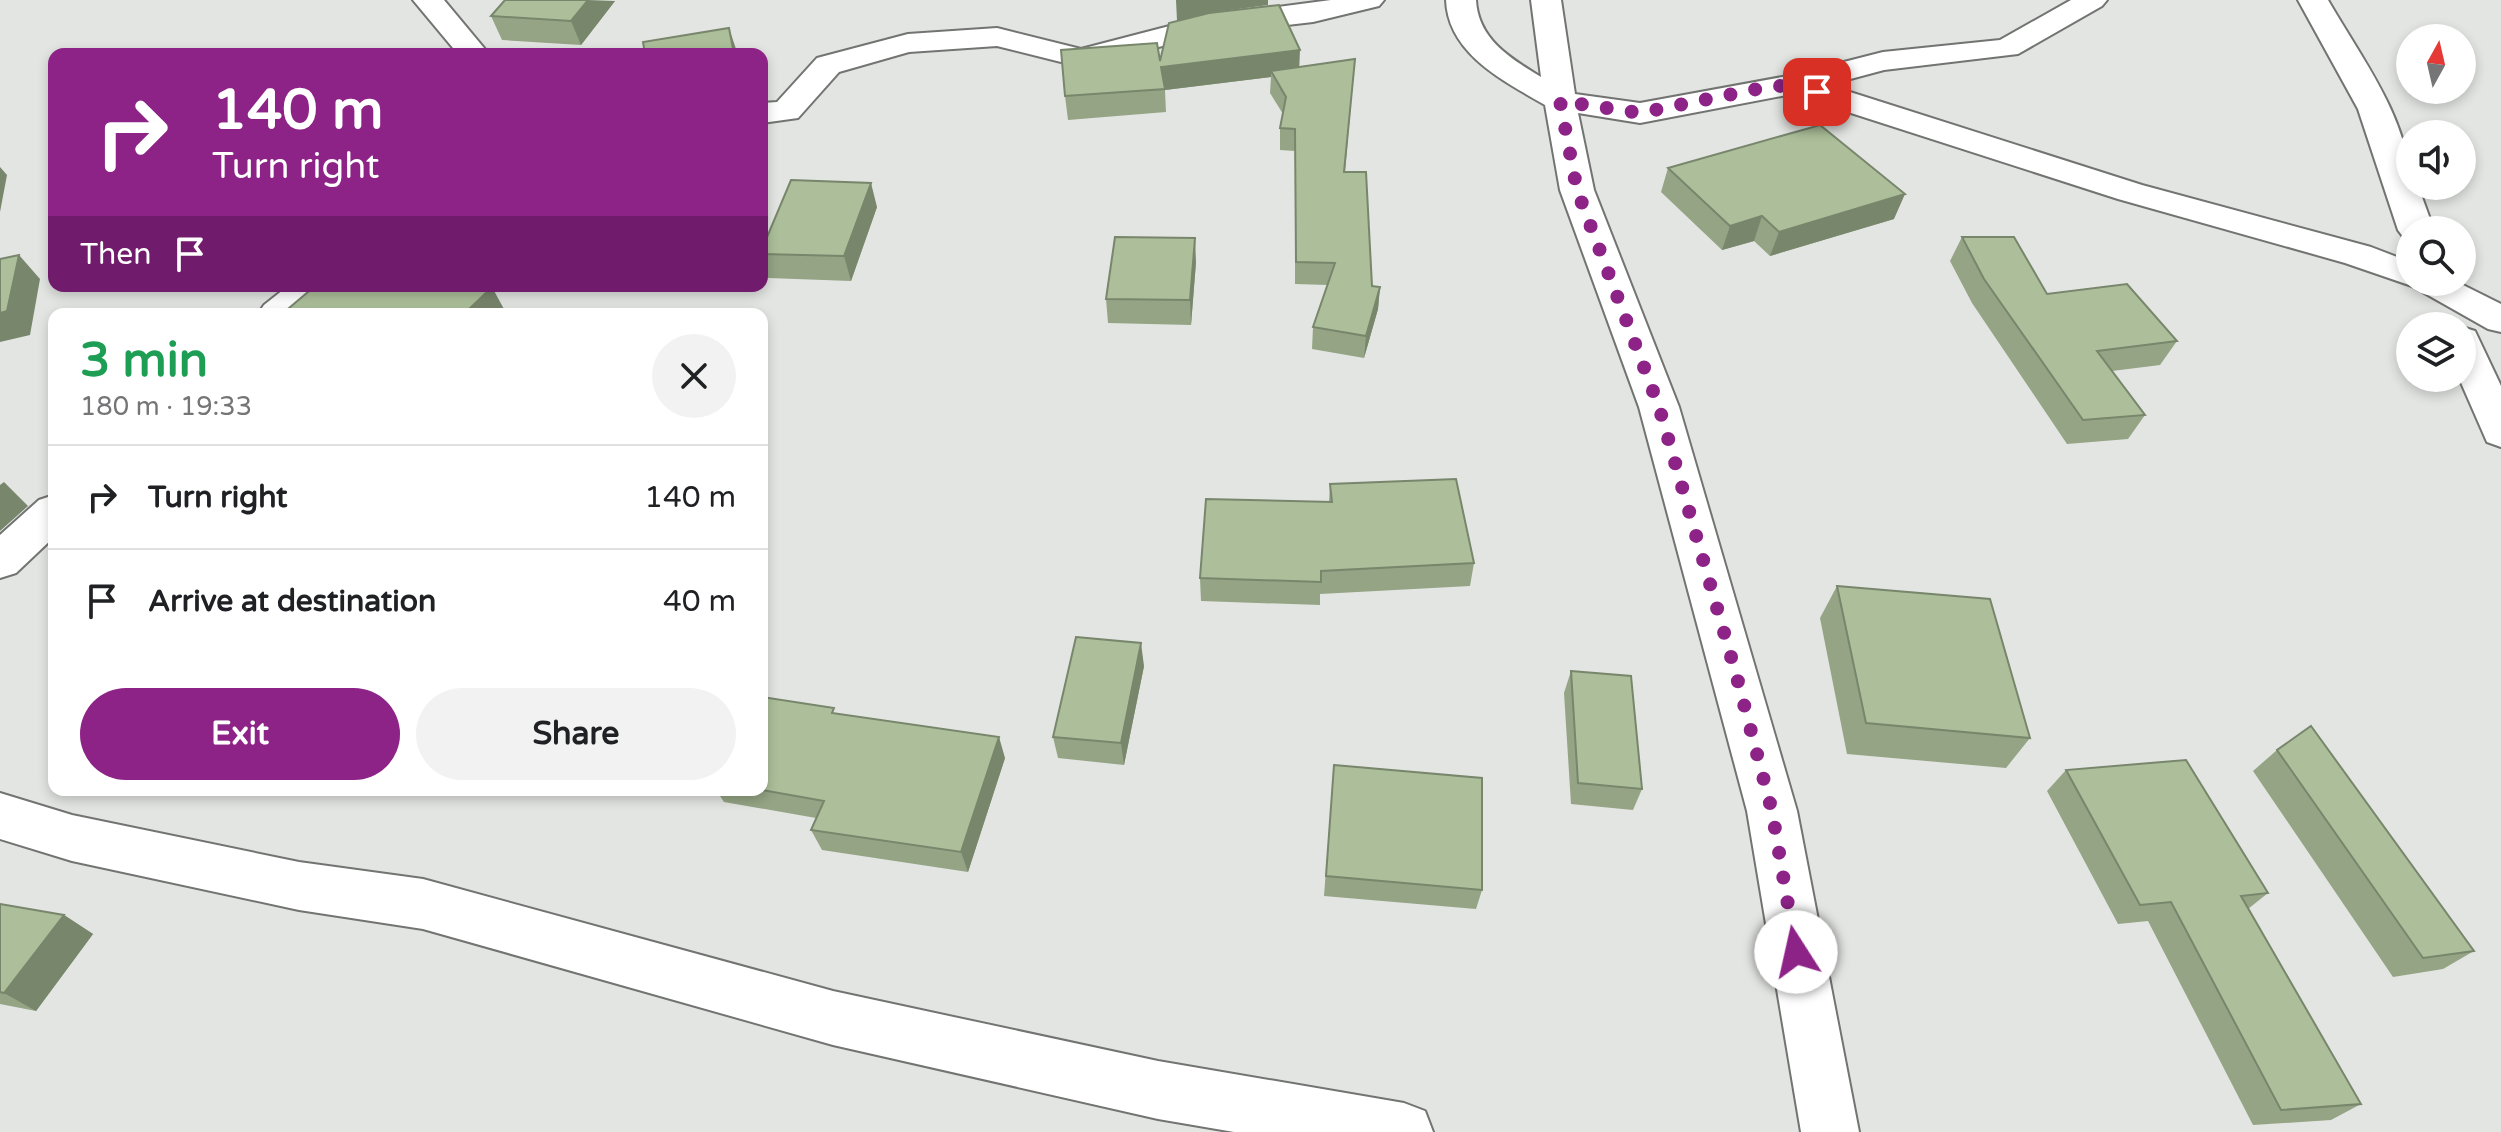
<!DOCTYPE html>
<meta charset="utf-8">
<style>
body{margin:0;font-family:"Varela Round",sans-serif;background:#f2f2f2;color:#202124;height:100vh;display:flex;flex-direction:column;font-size:30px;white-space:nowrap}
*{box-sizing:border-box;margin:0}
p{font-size:26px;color:#757577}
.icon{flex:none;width:44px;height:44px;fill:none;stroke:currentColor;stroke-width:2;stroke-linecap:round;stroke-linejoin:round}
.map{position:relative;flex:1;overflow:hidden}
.drawer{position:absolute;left:48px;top:308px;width:720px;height:488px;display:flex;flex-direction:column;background:#fff;border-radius:16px;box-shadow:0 4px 12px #0003}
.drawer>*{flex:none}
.banner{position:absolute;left:48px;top:48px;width:720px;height:244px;border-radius:16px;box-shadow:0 4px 12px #0003;background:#8d2287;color:#fff;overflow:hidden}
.needle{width:52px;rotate:8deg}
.controls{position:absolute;left:2396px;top:24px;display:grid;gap:16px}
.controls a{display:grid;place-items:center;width:80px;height:80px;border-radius:50%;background:#fff;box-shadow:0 4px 12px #0003;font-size:40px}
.pin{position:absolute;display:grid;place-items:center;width:68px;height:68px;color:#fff;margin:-34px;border-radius:16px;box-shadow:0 4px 12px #0006}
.me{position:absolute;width:88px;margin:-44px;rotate:350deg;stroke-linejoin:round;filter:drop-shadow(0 0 6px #0008)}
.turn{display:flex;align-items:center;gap:28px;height:168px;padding:0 32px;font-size:36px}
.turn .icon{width:104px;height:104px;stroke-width:2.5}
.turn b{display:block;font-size:56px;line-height:68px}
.then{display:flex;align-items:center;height:76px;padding:0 32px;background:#0003;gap:16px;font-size:30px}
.round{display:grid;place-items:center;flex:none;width:84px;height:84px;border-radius:42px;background:#f2f2f2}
.head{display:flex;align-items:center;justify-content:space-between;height:136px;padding:0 32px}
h1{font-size:48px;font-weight:700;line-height:60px;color:#1e9e55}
.cta{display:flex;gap:16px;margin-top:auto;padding:16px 32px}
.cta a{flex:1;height:92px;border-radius:48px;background:#8d2287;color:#fff;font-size:32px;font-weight:700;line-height:92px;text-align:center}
.cta a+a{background:#f2f2f2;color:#202124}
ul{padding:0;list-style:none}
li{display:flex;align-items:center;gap:24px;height:104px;padding:0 32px;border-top:2px solid #e0e0e0}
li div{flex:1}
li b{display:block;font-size:30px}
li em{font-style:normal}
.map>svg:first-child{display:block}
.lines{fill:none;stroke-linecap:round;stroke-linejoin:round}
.minor-casing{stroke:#727471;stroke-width:4}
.minor{fill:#fff;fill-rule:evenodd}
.wall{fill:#94a484}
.shaded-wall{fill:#78866c}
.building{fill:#acbf9a;stroke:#78866c;stroke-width:2}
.route{stroke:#8d2287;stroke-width:14;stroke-dasharray:0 25.2}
</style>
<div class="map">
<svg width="2501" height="1132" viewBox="0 0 2501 1132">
<rect width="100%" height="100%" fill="#e3e5e2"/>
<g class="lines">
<!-- minor casing -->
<g class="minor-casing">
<path id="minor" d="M413 0H444L489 54H458Z
M1331 0H1384L1379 6 1313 22 1209 34 1081 67 997 46 909 52 839 72 798 118 762 123V103L777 102 817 58 908 34 997 28 1081 49 1208 16Z
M1446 0H1476C1478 39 1510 58 1541 77L1531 0H1561L1575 94 1640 103 1793 75 1883 52 2000 40 2071 0H2107L2102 6 2018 54 1884 70 1828 85 2142 185 2371 247 2410 262V282H2457L2501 304V332L2488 329 2412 286 2345 263 2118 199 1792 94 1640 123 1578 113 1594 190 1679 407 1797 811 1859 1132H1801L1747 811 1639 407 1560 190 1545 105C1504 81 1448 54 1446 0Z
M2298 0H2328C2360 56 2410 120 2410 186H2418L2434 230H2410V239L2404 238 2398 230 2358 109Z
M288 286H329L301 314H258L264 305Z
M2462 327 2475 331 2501 386V447L2487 442 2459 378H2462Z
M54 495V537L16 573 0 578V535L39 500Z
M0 793 72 815 299 862 423 879 833 991 1158 1061 1404 1103 1425 1111 1433 1132H1234L1158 1119 833 1045 423 929 299 910 72 861 0 839Z"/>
</g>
<!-- minor -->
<use href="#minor" class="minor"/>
</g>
<!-- wall -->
<path class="wall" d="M615 1 581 45 502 40 491 16Z
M1355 59 1345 172 1372 286 1380 287 1378 309 1364 358 1312 349 1313 327 1328 285 1295 284V151L1280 150V128L1283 114 1270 93 1271 77 1165 90 1166 112 1068 120 1065 96 1160 61 1299 67Z
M1668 168 1894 219 1770 256 1754 241 1722 250 1661 192Z
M877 207 851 281 768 278 762 259V254Z
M1962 237 2047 294 2177 341 2160 365 2112 371 2145 415 2128 439 2067 444 1972 303 1950 261Z
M1196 262 1191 325 1108 323 1106 299Z
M1330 484 1474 563 1470 586 1320 594V605L1201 601 1200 578 1329 502Z
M1837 586 2030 738 2006 768 1847 754 1820 618Z
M1144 666 1124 765 1058 758 1053 737Z
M1571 671 1642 789 1633 810 1571 804 1564 693Z
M836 714 1005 758 968 872 822 850 811 830 816 818 724 802 716 790H762Z
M2277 750 2474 951 2443 969 2393 977 2253 771Z
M1334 765 1482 890 1476 909 1324 896Z
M2066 770 2268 893 2248 909 2361 1104 2331 1120 2253 1125 2148 921 2118 924 2047 791Z
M0 904 64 915 93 934 36 1011 0 1004Z"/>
<!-- shaded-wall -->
<path class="shaded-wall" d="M588 0 615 1 581 45 571 21Z
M1176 0H1268V5L1208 13 1177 21Z
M729 28 737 52V54H734Z
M1300 50 1299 73 1271 71V77L1165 90 1161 67Z
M0 167 7 175 0 212Z
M871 183 877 207 851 281 844 256Z
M1905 194 1894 219 1770 256 1779 232Z
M1762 216 1754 241 1722 250 1730 226Z
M1195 238 1196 262 1191 325 1190 300Z
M19 255 40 279 30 335 0 342V313Z
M492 287 505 311 502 314H464Z
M1380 287 1378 309 1364 358 1366 336Z
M4 482 28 506 0 531V485Z
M1141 643 1144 666 1124 765 1121 743Z
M999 737 1005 758 968 872 961 852Z
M64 915 93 934 36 1011 4 993Z"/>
<!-- building -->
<path class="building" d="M505 0H588L571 21 491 16Z
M1279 5 1300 50 1161 67 1165 89 1065 96 1061 50 1157 43 1160 61 1169 23 1209 13Z
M729 28 734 54H645L643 42Z
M1355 59 1344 172H1366L1372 286 1380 287 1366 336 1313 327 1335 263 1296 262 1295 129 1280 128 1286 97 1271 71Z
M1820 125 1905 194 1779 232 1762 216 1730 226 1668 168Z
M791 180 871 183 844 256 762 254V249Z
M1115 237 1195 238 1190 300 1106 299Z
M1962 237H2014L2047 294 2127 284 2177 341 2097 351 2145 415 2083 420 1984 279Z
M19 255 7 311 0 313V259Z
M315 286H489L492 287 464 314H282Z
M1456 479 1474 563 1321 571V582L1200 578 1206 499 1332 502 1330 484Z
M1837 586 1990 599 2030 738 1866 723Z
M1076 637 1141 643 1121 743 1053 737Z
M1571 671 1631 676 1642 789 1578 783Z
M762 697 834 708 832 713 999 737 961 852 811 830 824 801 762 790Z
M2311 726 2474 951 2423 958 2277 750Z
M2186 760 2268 893 2241 896 2361 1104 2281 1110 2171 902 2140 905 2066 770Z
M1334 765 1482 778V890L1326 876Z
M0 904 64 915 4 993 0 992Z"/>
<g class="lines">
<!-- route -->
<path class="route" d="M1796 952 1772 811 1736 674 1659 407 1577 190 1560 101 1640 113 1757 89 1794 84 1817 92"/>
</g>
</svg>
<div class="controls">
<a><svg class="needle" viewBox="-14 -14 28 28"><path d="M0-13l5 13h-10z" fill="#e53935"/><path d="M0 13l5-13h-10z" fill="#757577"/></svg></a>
<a><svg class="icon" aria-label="sound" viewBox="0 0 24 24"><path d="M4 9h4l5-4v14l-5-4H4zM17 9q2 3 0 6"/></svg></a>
<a><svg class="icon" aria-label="search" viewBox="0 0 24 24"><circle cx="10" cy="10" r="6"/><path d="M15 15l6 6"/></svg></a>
<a><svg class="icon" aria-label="layers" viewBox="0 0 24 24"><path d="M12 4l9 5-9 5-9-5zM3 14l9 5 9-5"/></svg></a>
</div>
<div class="pin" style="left:1817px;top:92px;background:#d93025"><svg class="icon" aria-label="arrive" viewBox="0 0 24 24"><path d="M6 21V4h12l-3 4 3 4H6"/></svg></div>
<svg class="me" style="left:1796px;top:952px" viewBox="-20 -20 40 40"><circle r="19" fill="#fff"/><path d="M0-13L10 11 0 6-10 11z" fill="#8d2287"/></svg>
<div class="banner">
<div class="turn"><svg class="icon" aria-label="right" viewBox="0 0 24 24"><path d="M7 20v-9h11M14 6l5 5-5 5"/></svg><div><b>140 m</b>Turn right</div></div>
<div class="then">Then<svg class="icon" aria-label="arrive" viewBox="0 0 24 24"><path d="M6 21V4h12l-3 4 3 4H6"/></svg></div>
</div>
<section class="drawer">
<div class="head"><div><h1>3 min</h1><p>180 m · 19:33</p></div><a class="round"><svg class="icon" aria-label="close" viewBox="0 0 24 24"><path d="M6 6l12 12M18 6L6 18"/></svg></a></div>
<ul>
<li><svg class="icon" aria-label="right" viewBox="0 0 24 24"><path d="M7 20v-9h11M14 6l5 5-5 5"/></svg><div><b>Turn right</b></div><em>140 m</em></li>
<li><svg class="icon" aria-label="arrive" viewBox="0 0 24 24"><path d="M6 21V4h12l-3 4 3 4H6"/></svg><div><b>Arrive at destination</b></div><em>40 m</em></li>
</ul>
<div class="cta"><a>Exit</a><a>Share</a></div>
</section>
</div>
